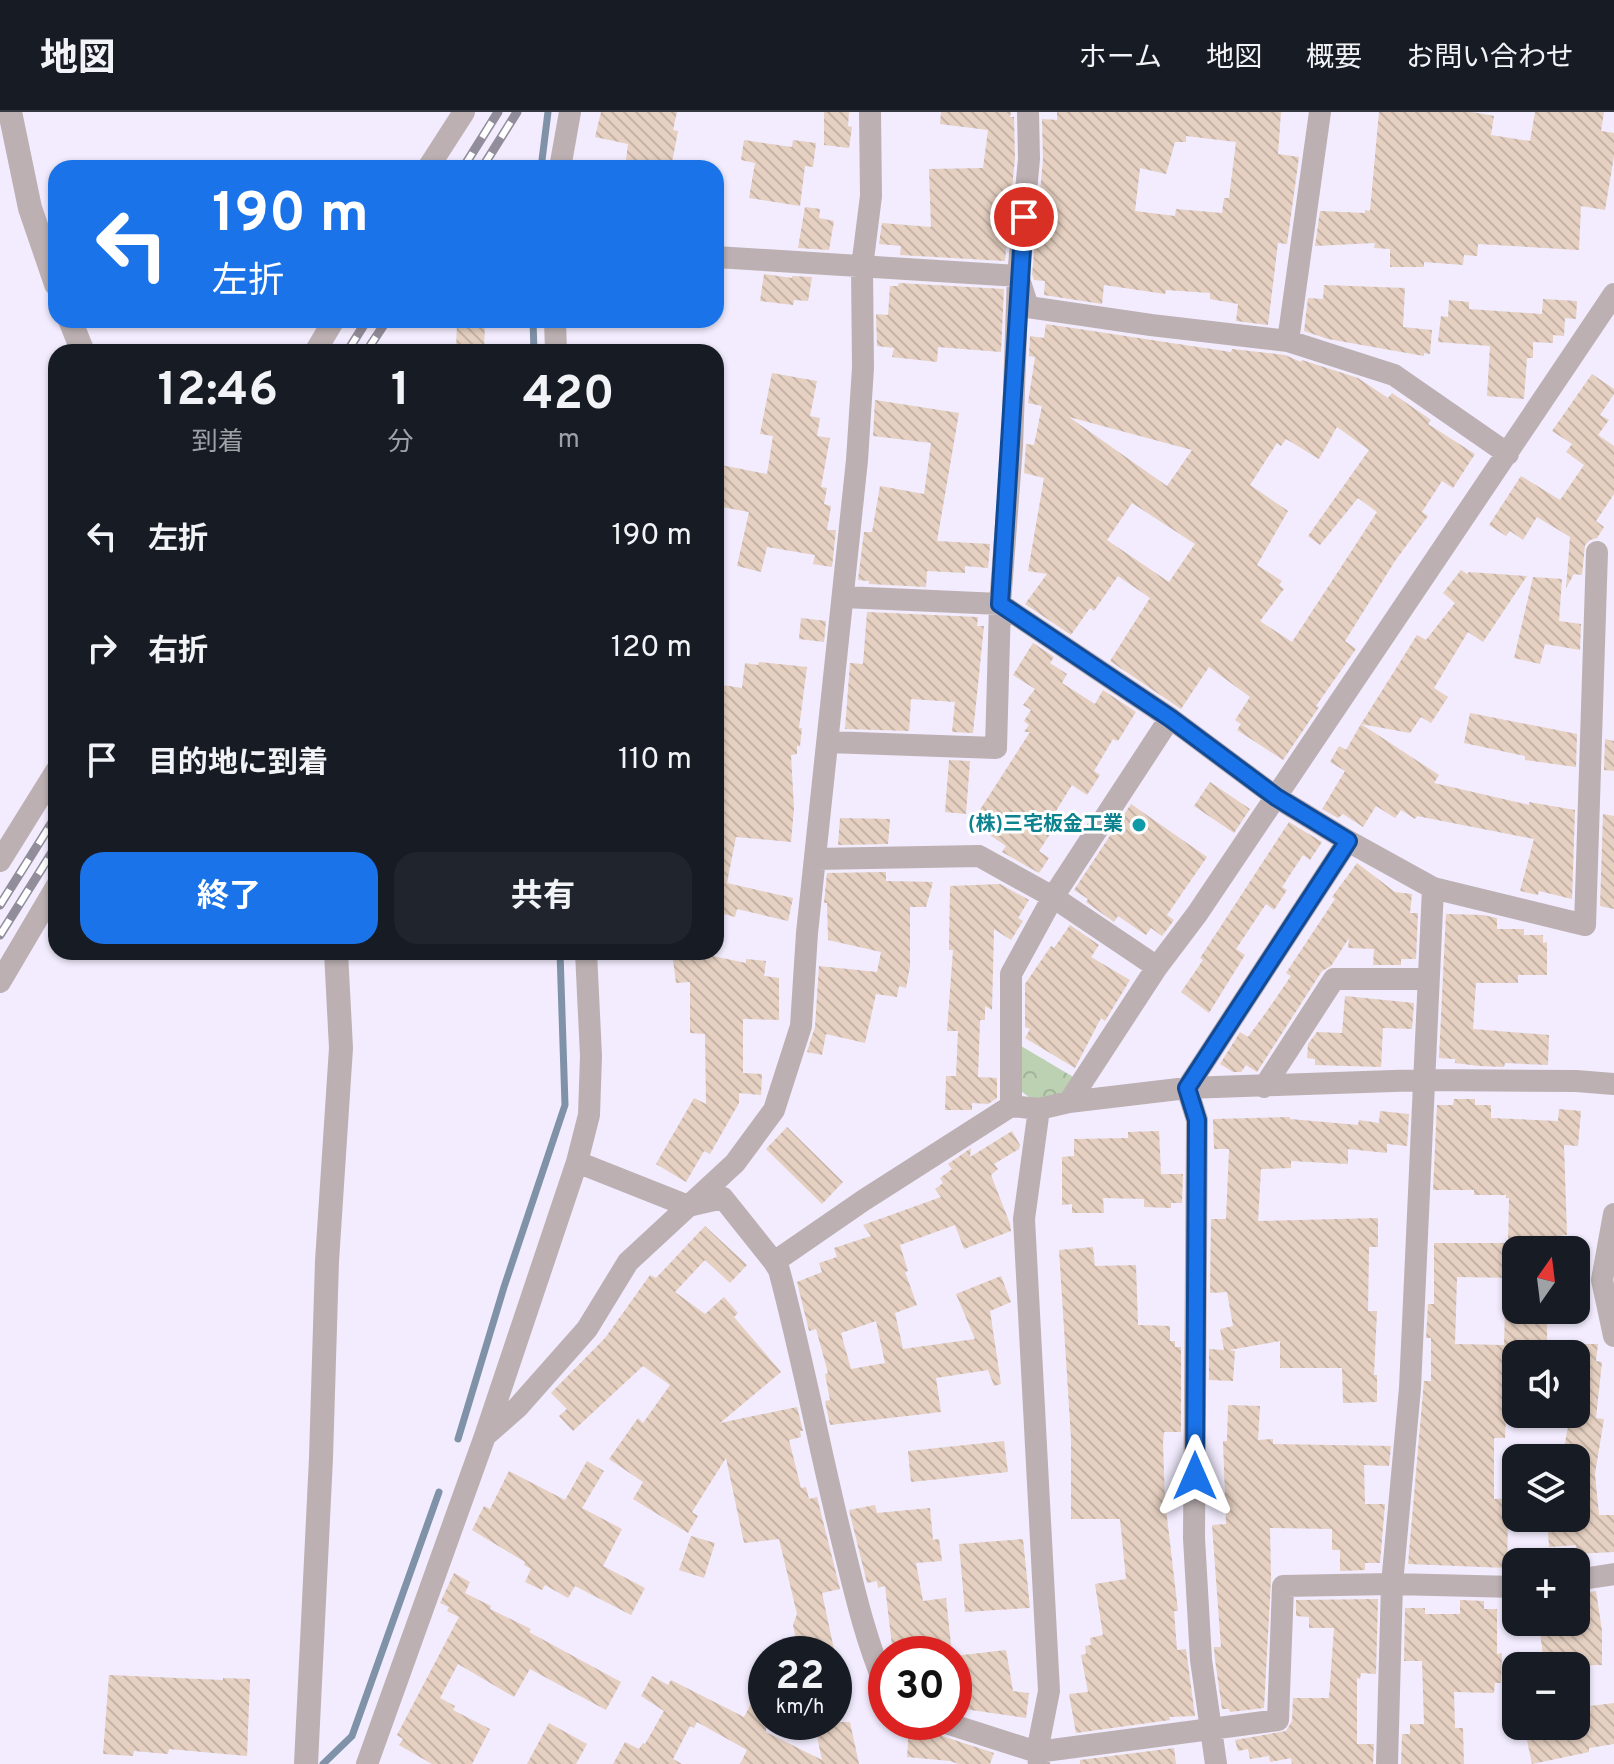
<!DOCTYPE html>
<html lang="ja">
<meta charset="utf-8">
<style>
body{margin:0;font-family:Overpass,"Noto Sans JP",sans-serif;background:#20242c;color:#f1f3f6;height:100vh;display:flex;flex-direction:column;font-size:30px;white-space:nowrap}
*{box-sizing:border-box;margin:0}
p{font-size:26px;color:#9ea1a6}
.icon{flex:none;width:44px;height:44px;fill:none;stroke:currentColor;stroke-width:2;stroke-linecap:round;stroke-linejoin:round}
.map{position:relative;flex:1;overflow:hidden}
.side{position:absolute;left:48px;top:232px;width:676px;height:616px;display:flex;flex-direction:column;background:#171b24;border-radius:24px;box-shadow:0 2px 6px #0004}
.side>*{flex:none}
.guide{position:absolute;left:48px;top:48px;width:676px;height:168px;border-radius:24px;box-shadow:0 2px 6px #0004;background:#1a73e8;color:#fff;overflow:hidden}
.needle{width:52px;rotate:14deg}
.fabs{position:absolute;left:1502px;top:1124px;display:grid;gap:16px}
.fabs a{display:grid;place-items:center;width:88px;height:88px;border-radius:16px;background:#171b24;box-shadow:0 2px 6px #0004;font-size:40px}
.speed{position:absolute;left:748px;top:1524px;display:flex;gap:16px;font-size:40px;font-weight:700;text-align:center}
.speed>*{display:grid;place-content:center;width:104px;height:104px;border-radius:50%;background:#171b24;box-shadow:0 2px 6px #0004;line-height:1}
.speed small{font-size:20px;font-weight:400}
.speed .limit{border:12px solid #d22;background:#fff;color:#111}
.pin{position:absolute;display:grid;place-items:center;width:68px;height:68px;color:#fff;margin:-34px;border:4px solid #fff;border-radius:50%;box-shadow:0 2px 8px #0007}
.me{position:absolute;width:88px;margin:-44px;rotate:0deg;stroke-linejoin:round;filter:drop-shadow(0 0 6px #0008)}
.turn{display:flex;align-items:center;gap:28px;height:168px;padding:0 32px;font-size:36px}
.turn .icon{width:104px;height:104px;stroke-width:2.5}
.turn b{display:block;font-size:56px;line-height:68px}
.eta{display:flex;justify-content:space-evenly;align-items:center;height:136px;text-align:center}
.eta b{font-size:48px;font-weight:700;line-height:56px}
.cta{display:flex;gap:16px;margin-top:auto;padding:16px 32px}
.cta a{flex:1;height:92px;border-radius:24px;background:#1a73e8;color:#fff;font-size:32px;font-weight:700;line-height:92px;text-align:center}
.cta a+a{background:#20242c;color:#f1f3f6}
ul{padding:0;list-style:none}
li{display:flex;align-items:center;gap:24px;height:112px;padding:0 32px}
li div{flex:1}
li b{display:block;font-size:30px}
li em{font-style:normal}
header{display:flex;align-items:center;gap:48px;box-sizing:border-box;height:112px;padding:0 40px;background:#171b24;border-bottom:2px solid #363941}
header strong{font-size:38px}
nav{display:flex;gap:44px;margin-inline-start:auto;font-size:28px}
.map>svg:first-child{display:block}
.park{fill:url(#park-crowns)}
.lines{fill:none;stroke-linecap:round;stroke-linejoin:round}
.stream{stroke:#7f92a7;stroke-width:7}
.building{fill:url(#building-back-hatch);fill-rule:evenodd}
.minor{stroke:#bcb0b2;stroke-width:22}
.tertiary{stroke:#bcb0b2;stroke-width:24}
.rail-casing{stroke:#928d9b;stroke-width:9}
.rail{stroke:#fff;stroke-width:6;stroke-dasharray:18;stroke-linecap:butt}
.route-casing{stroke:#114b97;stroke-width:20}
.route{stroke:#1a73e8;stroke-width:14}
.culture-dot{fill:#0f9aa8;stroke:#fff;stroke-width:3}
.labels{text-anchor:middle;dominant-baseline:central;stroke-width:6;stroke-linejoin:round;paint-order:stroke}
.culture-label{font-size:20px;font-weight:bold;fill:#0d838f;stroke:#fff;text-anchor:end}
</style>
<header>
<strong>地図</strong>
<nav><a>ホーム</a><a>地図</a><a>概要</a><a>お問い合わせ</a></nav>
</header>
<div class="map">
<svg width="1614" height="1652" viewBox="0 0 1614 1652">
<defs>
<pattern id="park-crowns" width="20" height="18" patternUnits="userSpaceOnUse" patternTransform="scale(2)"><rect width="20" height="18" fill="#bcd0b2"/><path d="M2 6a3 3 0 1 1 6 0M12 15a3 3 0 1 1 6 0" fill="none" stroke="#a2b39a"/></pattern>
<pattern id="building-back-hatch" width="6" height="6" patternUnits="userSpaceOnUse" patternTransform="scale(2)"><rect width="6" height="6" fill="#e5d0c1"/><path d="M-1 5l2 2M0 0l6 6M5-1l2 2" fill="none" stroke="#c5b3a7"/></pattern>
</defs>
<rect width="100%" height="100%" fill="#f2ecfe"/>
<!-- park -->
<path class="park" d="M1021 934 1075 966 1060 985 1034 989 1021 979Z"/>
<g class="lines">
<!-- stream -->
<path class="stream" d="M541 56 548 0
M533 208 534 240
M458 1327 504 1175 565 993 560 840
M323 1652 352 1624 439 1380"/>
</g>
<!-- building -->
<path class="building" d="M601 0H677L673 18 678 19 671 56H625L628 32 595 25Z
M824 0H849L848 14 852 15 849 36 824 33Z
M941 0H1011L1010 5H1014L1015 46 1005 149 900 143 901 134 879 132 882 111 931 115 929 57 983 56 988 18 940 12Z
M1057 0H1281L1278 42 1299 45 1287 132 1278 131 1268 213 1236 209 1238 192 1210 187V181L1166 178 1165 182 1104 173 1102 192 1044 183 1045 169 1034 168 1032 162 1043 48 1042 7 1057 8ZM1186 24 1236 30 1229 86H1224L1222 101 1176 97 1175 104 1135 99 1140 56 1166 62 1175 30H1186Z
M1379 0H1472L1494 4 1491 23 1530 29 1535 0H1604L1601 19 1614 21V44L1605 98 1581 94 1579 138 1478 132 1477 144 1464 143 1463 153 1424 150V155H1390V137L1374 136 1375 131 1315 134 1320 99 1365 101V98L1370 99Z
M744 28 792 35 793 28 816 31 813 55 805 54 800 94 749 86 755 51 741 48Z
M805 95 820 97 819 106 834 109 829 138 798 136Z
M764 162 792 166V164L812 165 808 189 794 188 793 193 760 189Z
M899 171 1004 177 1001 240 938 235 937 250 892 245 894 236 877 234 876 202 888 203 890 174H898Z
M1324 173 1405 176 1403 215 1432 218 1430 242 1424 241V244L1328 227 1304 219 1308 186 1323 187Z
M1543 187 1577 189 1576 207 1565 206 1564 224 1553 223V231L1533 230V246H1527L1524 287 1487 284 1490 234 1438 230 1441 204 1448 205 1449 188 1469 190V197L1542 202Z
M457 208H485L484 240H456Z
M1046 212 1231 240 1232 237 1285 243 1301 250 1302 248 1358 266 1388 286 1392 281 1431 308 1428 312 1475 342 1453 376 1442 369 1422 400 1428 404 1395 449 1345 529 1356 537 1316 594 1319 595 1283 648 1237 618 1241 612 1235 608 1250 585 1209 555 1181 597 1110 549 1150 486 1118 464 1094 499 1090 496 1071 523 1025 492 1047 462 1028 459 1044 366 1024 361 1026 332 1034 333 1042 294 1028 291 1035 245 1029 244 1030 224 1044 226ZM1069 305 1192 338 1167 374ZM1337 315 1369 338 1308 424 1320 433 1358 386 1377 400 1292 530 1260 509 1284 477 1279 473 1282 469 1257 453 1288 399 1250 373 1277 331 1281 334 1286 327 1319 347ZM1132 391 1195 432 1169 470 1107 428Z
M772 261 817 269 810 304 820 306 817 324 830 326 821 375 827 376 824 392 831 394 827 418H836L832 455 813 452 815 443 767 435 761 460 737 454 749 400 716 394V352L767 362 773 324 760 322Z
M1592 262 1614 277V282L1600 303 1609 308 1598 323 1614 334V382L1596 409 1604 415 1597 426 1590 428 1585 433 1582 463 1574 462 1566 476 1570 425 1537 405 1523 428 1510 419 1506 424 1489 413 1521 364 1560 388 1584 353 1566 340 1572 332 1552 319Z
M875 288 959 301 937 429 990 432 988 456 965 454V461L927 459 926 475 869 472V469L858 468 864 420H872L880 374 924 382 931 331 873 324Z
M1461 458 1467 462 1469 460 1527 464 1483 530 1468 520 1434 576 1448 585 1431 611 1421 605 1410 621 1361 612 1417 523 1426 528 1455 491 1443 481Z
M1533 465 1562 467 1559 509 1581 512 1580 538 1545 532 1540 552 1514 546Z
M867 500 978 505 977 514H984L973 621 952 620 955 590 911 587 909 619 845 617 850 551 863 552Z
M801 506 826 509 824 530 799 527Z
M1033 531 1054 545 1050 551 1067 562 1062 571 1095 592 1103 578 1136 600 1118 629 1113 627 1094 659 1100 663 1087 683 1072 673 1048 712 1054 716 1039 739 1049 746 1039 761 1002 740 1006 734 990 723 999 709 974 707 1030 620H1024L1029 613 1024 609 1031 598 1023 593 1035 577 1013 563Z
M759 550 807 555 799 616H802L800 634H797V642L791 643 794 696 791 730 736 725 727 771 793 786 788 809 737 797 735 805 716 800 719 780H716V722L722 663 716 662V572L742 576 745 551 758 553Z
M1470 601 1577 622 1576 655 1525 648V644L1464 631Z
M1361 612 1439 663 1434 671 1529 693V690L1575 698 1572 787 1539 779 1538 783 1520 779 1534 727 1417 704 1415 707 1401 698 1395 706 1376 694 1363 715 1343 702 1338 706 1322 697 1345 659 1330 650 1339 634 1346 638Z
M1605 627 1614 629V659L1604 658Z
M949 648 970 649 966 702 945 700Z
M1210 670 1250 697 1234 721 1194 694Z
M1131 692 1207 745 1167 803 1174 808 1162 824 1151 816 1146 823 1118 804 1114 810 1086 790 1088 787 1074 778Z
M1603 702 1614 704V797L1600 794Z
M840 706 890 707 888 732 838 733Z
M1289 710 1322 730 1310 748 1303 743 1282 775 1287 778 1274 798 1266 792 1236 837 1245 843 1209 901 1181 880 1203 848 1200 846Z
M1357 751 1395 780 1412 782 1410 801H1418L1416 847H1401V853H1373L1374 837 1348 836 1349 826 1331 854 1322 859 1257 960 1246 953 1241 960H1233L1220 952 1240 920 1248 925 1267 899 1291 864 1286 861 1335 787 1332 785Z
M886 760V769L933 770 926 795H910V854L906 876 899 874 897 885 876 882 865 931 826 922 822 943 807 940 815 915 819 854 877 860 881 840 828 828 827 791H824L827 761Z
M1000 772 1029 788 1018 806 1023 809 1011 828 994 817 992 898 985 894V908H980L978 965 997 966V986L988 992 972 991V998H945L946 964H956L958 919H947L953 838H949L950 774Z
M1446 802 1483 803 1497 806V817H1524V823H1543V831L1547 830V863H1518V871H1476L1473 917 1549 923 1548 953 1505 951 1504 955 1479 954 1455 951V947L1439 946Z
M1070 813 1099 833 1091 845 1130 868 1105 909 1101 906 1075 956 1025 926 1030 917 1025 915V872L1051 834 1054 836Z
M672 840H694L746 851V847L766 849 764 864 779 866V908L743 907V961L762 962 761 983 739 981V991L710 1042 704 1039 686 1070 656 1052 694 986 706 992 705 922 690 921V870L676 871Z
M1345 884 1414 891 1412 917 1383 916 1381 955 1315 953V947L1307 946 1308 932 1317 920 1342 921Z
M1454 987H1475V993H1491V1006L1558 1009 1559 997 1581 999 1578 1034 1564 1033 1567 1123H1562V1138H1516V1166L1457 1165 1455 1232 1504 1233 1505 1198H1547V1242L1516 1240V1304H1506L1505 1326H1494V1387L1516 1386V1409L1508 1410 1507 1456 1408 1452 1424 1269H1431V1226H1426L1428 1192H1434V1131H1508L1509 1086H1506V1083H1474V1078H1433L1437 993H1453Z
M1380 999 1409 1002 1407 1034 1387 1032V1041L1348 1037V1052L1291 1049V1056L1261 1057 1258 1109 1378 1106V1135H1369L1368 1199H1377L1374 1263H1377V1290L1343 1291 1342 1256H1280V1229L1229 1238 1235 1239 1233 1269 1209 1268V1237L1224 1238 1220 1217 1233 1214 1227 1180 1210 1181 1211 1107H1226L1229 1037H1214L1213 1007 1290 1005V1007L1358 1013 1359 1008 1379 1011Z
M787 1015 843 1070 822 1092 766 1037Z
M1012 1019 1020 1033 1019 1037 994 1052 998 1057 991 1063 1010 1112 1011 1119 964 1137 955 1113 900 1133 908 1159 905 1160 917 1193 895 1201 903 1237 975 1227 956 1182 1001 1164 1011 1190 990 1199 1001 1272 994 1274 988 1258 936 1266 941 1300 830 1313 825 1289 830 1288 825 1262 828 1261 816 1217 809 1219 797 1170 822 1160 819 1151 837 1145 834 1136 871 1124 863 1113 941 1085 935 1077 943 1071 940 1066 952 1057 948 1052 971 1036 970 1045ZM876 1209 885 1251 851 1257 841 1221Z
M1159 1019 1161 1062H1183L1182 1091H1171V1096L1144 1095V1087L1103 1086 1104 1101H1072V1092L1062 1093V1045L1074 1044V1027L1128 1026V1020Z
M705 1114 747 1153 730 1171 705 1148 675 1180 705 1202 724 1185 738 1201 734 1205 781 1260 720 1311 797 1295 803 1319H800L801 1325 789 1328 801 1376 806 1375 809 1387 817 1385 840 1477 822 1481 835 1542H799L793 1513 797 1502 779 1427 744 1431 726 1346 692 1400 698 1404 688 1421 633 1387 643 1370 609 1347 638 1306 643 1311 670 1273 643 1254 573 1319 559 1304 567 1297 551 1281 605 1226 650 1163 656 1166Z
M1093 1135 1095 1154 1136 1153 1138 1213 1170 1214V1229H1175V1235H1181V1320H1164L1163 1331 1165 1388 1178 1499H1174L1177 1538 1186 1537 1195 1604 1169 1605 1170 1608 1076 1621 1069 1582 1088 1580 1081 1543 1086 1542 1085 1534 1091 1533 1090 1526 1103 1523 1095 1472 1126 1467 1120 1407H1071V1326L1059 1138Z
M1576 1232H1598L1596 1249 1602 1250 1596 1306 1604 1307 1595 1362 1599 1403H1614V1440L1576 1442V1433L1549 1435 1547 1406H1576V1345L1563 1343 1570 1302H1576Z
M1228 1293 1260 1294 1258 1328 1273 1327V1332L1391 1334 1389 1354 1364 1353 1365 1392H1385L1380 1451H1365V1458L1340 1459V1438H1332V1417L1270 1416 1271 1467 1264 1596 1230 1600 1229 1597H1222L1215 1547 1214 1535H1221L1212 1413 1226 1412 1223 1329H1227Z
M1004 1329 1008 1360 911 1370 908 1339Z
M587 1349 604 1359 582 1396 622 1417 603 1454 645 1476 631 1503 575 1474 568 1486 545 1473 542 1478 525 1470 531 1457 524 1453 525 1450 472 1418 484 1394 490 1397 509 1359 565 1388Z
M875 1393 877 1401 930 1396 933 1428 939 1427 942 1449 916 1451 923 1489 946 1486 952 1542H893L885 1474 878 1476 877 1469 867 1471 849 1398Z
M691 1424 715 1431 704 1466 679 1458Z
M1023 1427 1030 1496 965 1500 959 1432Z
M454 1461 470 1470 465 1481 491 1494 490 1497 531 1517 529 1520 621 1570 606 1598 530 1557 514 1585 458 1552 440 1586 455 1594 453 1598 490 1617 472 1652H432L399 1633 403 1627 397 1623 459 1505 447 1499 449 1495 440 1491Z
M1596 1479 1602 1519V1553L1544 1554 1539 1510H1576V1482Z
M1378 1487 1376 1562 1361 1561 1360 1567 1357 1566V1632H1374L1373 1652H1292L1291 1646 1270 1650 1269 1644 1250 1647 1248 1637 1238 1639 1235 1628 1286 1619 1292 1609 1293 1586H1329L1334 1516H1309V1505L1296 1504V1488Z
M1460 1488 1484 1489V1497H1497V1542L1502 1541 1501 1571H1495L1494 1581 1454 1580 1455 1616H1463L1464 1652H1401L1402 1622H1410V1612H1424L1422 1549H1404L1405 1496H1425V1502H1460Z
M1006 1538 1013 1579 1029 1581 1026 1606 964 1597 966 1574 954 1575V1544Z
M109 1563 223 1568V1566L250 1567 247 1644 169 1637 168 1642 134 1639 133 1644 103 1642Z
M766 1563V1620L822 1648 814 1610H850L859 1652H740L747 1638 697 1610 694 1616 690 1614 673 1647 682 1652H613L625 1630 639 1637 643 1631 645 1632 664 1599 641 1584 652 1564 668 1573 671 1568 744 1605Z
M1614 1591V1632L1589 1636V1640L1532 1652 1524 1614H1576V1601L1591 1598 1590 1594Z
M549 1611 587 1632 576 1652H527Z
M909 1615 931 1616 939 1623 994 1641 990 1652H959L950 1649 907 1645Z
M1174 1636 1176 1652H1080V1648Z"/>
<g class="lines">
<!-- minor -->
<path class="minor" d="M428 56 464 0
M560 56 570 0
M716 145 1018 164 1028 195 1151 213 1288 229 1394 263 1508 342
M555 208 556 240
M1288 229 1320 0
M315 240 334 208
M844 485 1000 492 1170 606 1276 685 1348 729 1433 776
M828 630 996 636 1000 492 1012 334 1018 164 1029 47 1028 0
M815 747 979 744 1053 785 1157 855
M0 749 56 659
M0 870 56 775
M1264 975 1334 867H1428
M1187 976 1197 1008 1194 1426 1201 1548 1216 1652
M1187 976 1348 729
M1069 990 1157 855 1197 802 1614 182
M1011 994V862L1053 785 1170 606
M1039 997 1024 1107 1049 1579 1037 1640 1278 1608 1283 1474 1392 1472 1516 1475
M577 1050 688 1094 723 1086 774 1150 779 1158C803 1248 820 1339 842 1428 855 1481 865 1526 886 1576
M1614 1102 1602 1168 1614 1224
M774 1150 864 1088 1011 994 1039 997 1069 990 1187 976 1422 968 1576 969 1614 972
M485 1324 518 1295 587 1217 628 1150 735 1051 774 998 801 914 807 821 857 348 863 256 862 155 871 84 870 0
M1576 1468 1614 1462
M943 1610 1037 1640 1039 1652
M367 1652 485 1324 577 1050 589 1003 591 944 586 840
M1387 1652 1392 1472 1410 1276 1433 776 1585 813 1597 440"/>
<!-- tertiary -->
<path class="tertiary" d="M10 0 30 96 56 172
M70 208 83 240
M306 1652 321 1346 327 1149 341 936 336 840"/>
<!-- rail casing -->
<g class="rail-casing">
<path id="rail" d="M463 56 498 0
M482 56 517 0
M347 240 367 208
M366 240 387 208
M0 793 56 704
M0 823 56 734"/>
</g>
<!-- rail -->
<use href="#rail" class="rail"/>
</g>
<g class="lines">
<!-- route casing -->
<g class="route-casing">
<path id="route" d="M1024 105 1000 492 1170 606 1276 685 1348 729 1187 976 1197 1008 1195 1364"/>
</g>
<!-- route -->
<use href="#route" class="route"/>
</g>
<!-- markers -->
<circle class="culture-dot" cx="1139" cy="713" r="8"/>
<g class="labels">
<!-- culture labels -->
<g class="culture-label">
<text x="1123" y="713">(株)三宅板金工業</text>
</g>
</g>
</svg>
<div class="fabs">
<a><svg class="needle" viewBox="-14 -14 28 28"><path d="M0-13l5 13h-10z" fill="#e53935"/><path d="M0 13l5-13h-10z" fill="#9ea1a6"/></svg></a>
<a><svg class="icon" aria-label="sound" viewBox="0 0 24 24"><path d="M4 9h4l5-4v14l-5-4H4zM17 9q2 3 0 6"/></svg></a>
<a><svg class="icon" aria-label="layers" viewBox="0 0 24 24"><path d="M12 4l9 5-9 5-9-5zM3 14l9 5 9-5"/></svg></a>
<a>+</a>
<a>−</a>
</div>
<div class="speed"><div>22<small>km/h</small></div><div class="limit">30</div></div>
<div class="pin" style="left:1024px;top:105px;background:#d93025"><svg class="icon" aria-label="arrive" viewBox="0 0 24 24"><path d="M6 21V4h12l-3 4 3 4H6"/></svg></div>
<svg class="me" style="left:1195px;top:1364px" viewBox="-20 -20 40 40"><path d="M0-17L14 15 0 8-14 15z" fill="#1a73e8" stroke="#fff" stroke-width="4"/></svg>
<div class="guide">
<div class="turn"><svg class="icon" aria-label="left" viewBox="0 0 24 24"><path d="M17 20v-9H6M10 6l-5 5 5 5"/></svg><div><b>190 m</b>左折</div></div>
</div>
<section class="side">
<div class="eta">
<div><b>12:46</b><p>到着</p></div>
<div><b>1</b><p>分</p></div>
<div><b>420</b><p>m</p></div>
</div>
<ul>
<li><svg class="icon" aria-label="left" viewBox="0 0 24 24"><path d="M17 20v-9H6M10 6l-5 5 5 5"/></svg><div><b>左折</b></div><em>190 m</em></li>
<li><svg class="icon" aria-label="right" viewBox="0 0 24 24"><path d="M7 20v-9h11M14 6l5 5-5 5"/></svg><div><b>右折</b></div><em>120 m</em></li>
<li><svg class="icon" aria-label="arrive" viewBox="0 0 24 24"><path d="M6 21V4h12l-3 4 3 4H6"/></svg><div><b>目的地に到着</b></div><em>110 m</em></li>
</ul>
<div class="cta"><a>終了</a><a>共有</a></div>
</section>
</div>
